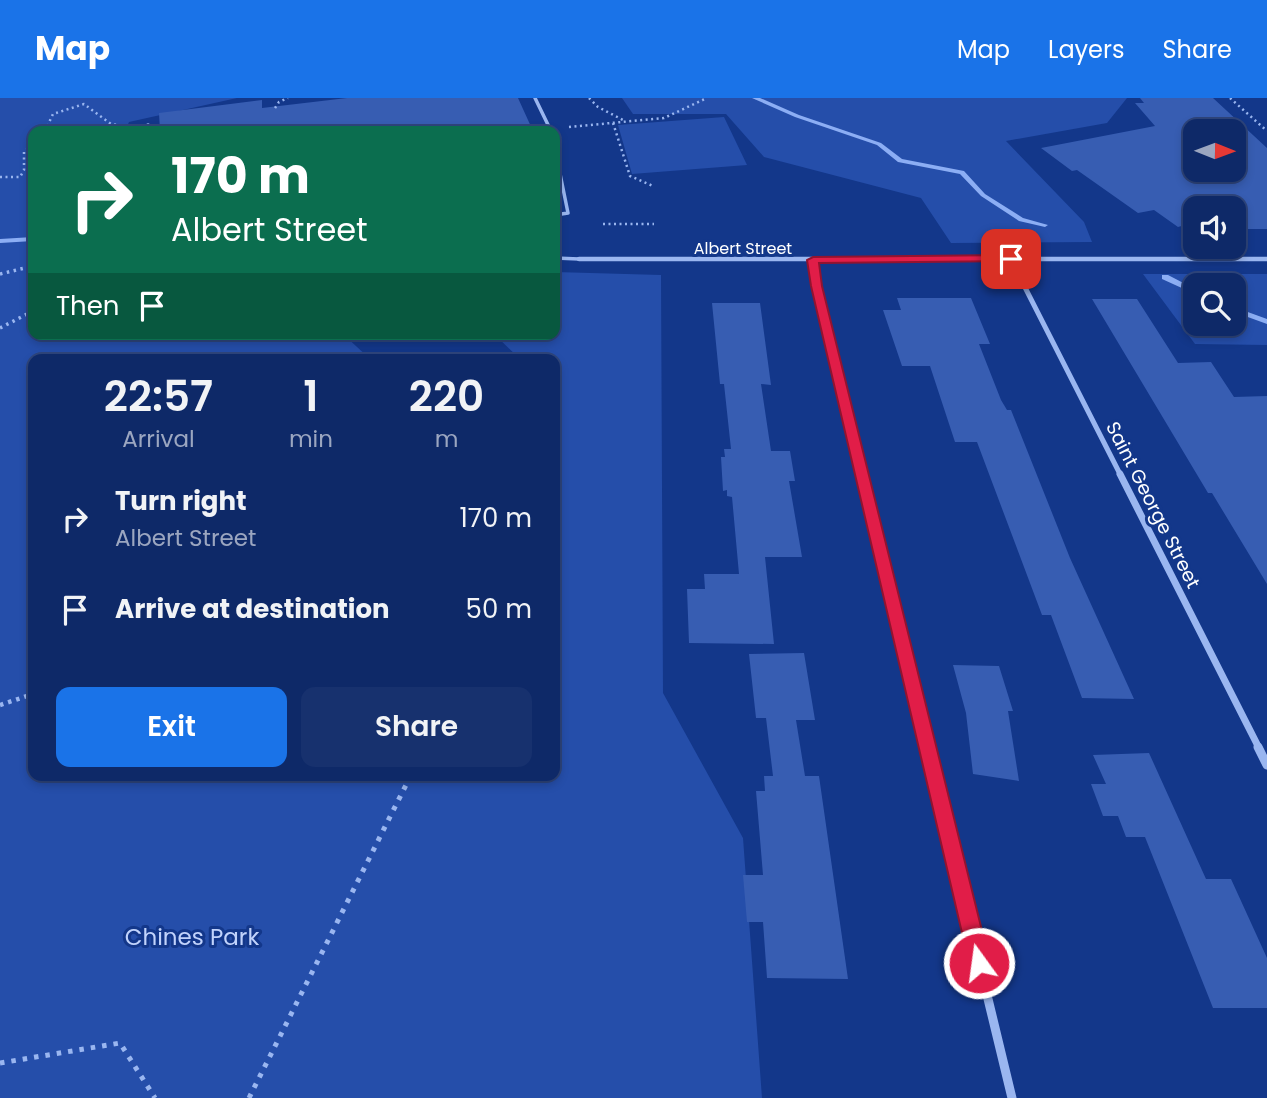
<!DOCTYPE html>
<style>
body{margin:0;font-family:Poppins,sans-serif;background:#17316e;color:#f1f3f6;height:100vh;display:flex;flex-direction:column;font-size:26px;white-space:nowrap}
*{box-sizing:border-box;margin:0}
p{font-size:23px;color:#9ba6c0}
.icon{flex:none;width:38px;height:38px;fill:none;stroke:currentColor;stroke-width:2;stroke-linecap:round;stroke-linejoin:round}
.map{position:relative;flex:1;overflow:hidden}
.panel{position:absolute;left:28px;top:256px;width:532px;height:427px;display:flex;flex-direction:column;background:#0e2968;border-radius:14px;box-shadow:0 4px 10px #0003,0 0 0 2px #2e457c}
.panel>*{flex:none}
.guide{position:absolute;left:28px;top:28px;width:532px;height:214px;border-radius:14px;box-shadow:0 4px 10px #0003,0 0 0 2px #2e457c;background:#0b6e4f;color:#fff;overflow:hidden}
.needle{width:46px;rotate:91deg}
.buttons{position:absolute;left:1183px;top:21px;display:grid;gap:14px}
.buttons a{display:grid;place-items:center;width:63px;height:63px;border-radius:14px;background:#0e2968;box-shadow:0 4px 10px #0003,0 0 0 2px #2e457c;font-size:35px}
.pin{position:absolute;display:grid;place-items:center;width:60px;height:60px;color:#fff;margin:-30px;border-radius:14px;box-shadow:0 4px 10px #0006}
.me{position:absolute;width:77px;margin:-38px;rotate:346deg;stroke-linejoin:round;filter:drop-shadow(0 0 5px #0008)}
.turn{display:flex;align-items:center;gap:24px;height:147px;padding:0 28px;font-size:32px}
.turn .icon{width:91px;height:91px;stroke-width:2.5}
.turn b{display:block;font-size:49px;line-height:60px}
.then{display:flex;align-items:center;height:66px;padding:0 28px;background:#0003;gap:14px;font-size:26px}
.eta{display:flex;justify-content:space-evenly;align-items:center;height:119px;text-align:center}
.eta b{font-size:42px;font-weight:600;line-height:49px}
.primary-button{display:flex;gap:14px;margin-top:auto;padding:14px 28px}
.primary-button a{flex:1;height:80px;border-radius:14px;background:#1a73e8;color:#fff;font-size:28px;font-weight:600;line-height:80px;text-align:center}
.primary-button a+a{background:#17316e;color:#f1f3f6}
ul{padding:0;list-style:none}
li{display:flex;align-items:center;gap:21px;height:91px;padding:0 28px}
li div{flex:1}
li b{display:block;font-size:26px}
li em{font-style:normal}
header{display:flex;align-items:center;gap:42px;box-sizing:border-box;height:98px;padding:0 35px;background:#1a73e8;color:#fff}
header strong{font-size:33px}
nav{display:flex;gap:38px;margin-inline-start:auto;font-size:24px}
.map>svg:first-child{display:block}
.green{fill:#254eaa;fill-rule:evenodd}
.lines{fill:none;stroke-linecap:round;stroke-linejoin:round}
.stream{fill:#8caef4;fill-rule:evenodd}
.building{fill:#375db2;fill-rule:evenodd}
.path-far3{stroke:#9ab6f0;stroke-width:2.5;stroke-dasharray:2 3.5;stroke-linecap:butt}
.path-far2{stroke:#9ab6f0;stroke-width:3.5;stroke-dasharray:2.5 4.5;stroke-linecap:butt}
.path-far1{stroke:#9ab6f0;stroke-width:4.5;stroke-dasharray:3.5 5;stroke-linecap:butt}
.path{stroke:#9ab6f0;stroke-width:5;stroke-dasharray:4.5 7;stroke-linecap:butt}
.lane{stroke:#9ab6f0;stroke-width:3.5}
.street-far3{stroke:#9ab6f0;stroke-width:4.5}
.street-far2{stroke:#9ab6f0;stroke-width:5}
.street-far1{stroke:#9ab6f0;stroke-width:7}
.street{stroke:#9ab6f0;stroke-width:9}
.route{fill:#e11d48;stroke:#92132f;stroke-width:2}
.labels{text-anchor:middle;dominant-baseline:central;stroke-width:6;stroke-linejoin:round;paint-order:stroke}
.far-street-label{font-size:16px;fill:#fff;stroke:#13378a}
.street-label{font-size:19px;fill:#fff;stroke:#13378a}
.near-park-label{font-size:23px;fill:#c1d3fc;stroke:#13378a}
</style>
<header>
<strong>Map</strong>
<nav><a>Map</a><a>Layers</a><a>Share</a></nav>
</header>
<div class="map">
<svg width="1267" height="1000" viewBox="0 0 1267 1000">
<rect width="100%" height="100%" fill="#13378a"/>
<!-- green -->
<path class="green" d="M0 0H237L129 24 125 33H33V236H343L370 261H33V677H555V261H520L494 236H555V174L661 177 663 595 743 740 762 1000H0Z
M622 0H1127L1107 25 1006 43 1084 124 1092 144 951 145 921 100 764 59 726 16H633Z
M724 19 747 67 632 76 618 27Z
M1143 176H1267V247L1195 246ZM1234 187V226H1195V187Z"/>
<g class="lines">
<!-- stream -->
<path class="stream" d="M752 0H760L799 17 881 45 902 61 964 73 985 96 1023 120 1048 127 1045 129 1019 123 981 98 960 76 898 64 877 47 795 19Z
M33 139V143L0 145V141Z
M1162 177H1168L1195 191V196L1162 181Z
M1234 209 1267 221V226L1234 214Z"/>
</g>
<!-- building -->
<path class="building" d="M347 0H518L533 33H160L159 15 262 2V10Z
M1140 0H1213L1267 50V131H1234V110H1195V124L1178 129 1154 112 1138 115 1077 72 1072 73 1041 50 1155 28 1135 5H1144ZM1195 33H1234V72H1195Z
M897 200H971L990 246H979L1001 302 1007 312H1011L1070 460 1134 601 1082 600 1051 517H1042L977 344H955L930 268H902L883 212H901Z
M1092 201H1137L1178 265 1211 264 1234 299 1267 298V486L1212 395H1208Z
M712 205H760L771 287 761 286 771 353H790L795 383H789L802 459H765L774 546 689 545 687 491H705L704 476H739L732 399 727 398V392L723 393 721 359H725L724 351H731L724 286H720Z
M804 555 815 622H796L805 678H819L848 881 767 880 763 824H747L743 777H763L756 693H765L764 678H773L766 620H756L749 556Z
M953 567 999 568 1013 613H1008L1019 683 973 676 966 615Z
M1149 655 1206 781H1231L1267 860V910H1213L1145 739H1126L1118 718H1103L1091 686H1106L1093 657Z"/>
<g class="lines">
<!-- path-far3 -->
<path class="path-far3" d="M589 0 598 9 625 23
M1230 0 1267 33
M275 10 279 4 288 0
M613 25 630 78 653 88
M569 29 664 20 707 0
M45 33 53 16 84 6 111 26 130 29
M0 79H20L24 72V53L33 49
M603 126H654"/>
<!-- path-far2 -->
<path class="path-far2" d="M0 176 33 168
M0 230 33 213"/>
<!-- path-far1 -->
<path class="path-far1" d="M0 607 33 596"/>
<!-- path -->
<path class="path" d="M0 965 120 945 155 1000
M249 1000 411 677"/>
<!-- lane -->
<path class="lane" d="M535 0 551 33
M148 27 149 33
M555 51 568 115 555 117
M555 160 579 161"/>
<!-- street-far3 -->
<path class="street-far3" d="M579 161H1267
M1011 161 1013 166
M813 162V166"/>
<!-- street-far2 -->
<path class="street-far2" d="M813 164 816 188 862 378
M1012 164 1121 378"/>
<!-- street-far1 -->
<path class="street-far1" d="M861 376 928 650
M1120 376 1259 650"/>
<!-- street -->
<path class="street" d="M927 649 1012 1000
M1258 649 1267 667"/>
</g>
<!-- route -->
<path class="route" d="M1011 157 1016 161 1015 163 819 165 822 188 990 865 987 872 979 875 972 872 969 865 811 188 807 162 813 159Z"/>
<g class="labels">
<!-- far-street labels -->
<g class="far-street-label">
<text x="743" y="150">Albert Street</text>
</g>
<!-- street labels -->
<g class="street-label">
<text transform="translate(1153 407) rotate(63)">Saint George Street</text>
</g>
<!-- near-park labels -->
<g class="near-park-label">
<text x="192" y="839">Chines Park</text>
</g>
</g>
</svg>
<div class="buttons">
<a><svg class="needle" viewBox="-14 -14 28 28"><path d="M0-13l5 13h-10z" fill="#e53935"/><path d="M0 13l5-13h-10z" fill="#9ba6c0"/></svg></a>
<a><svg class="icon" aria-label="sound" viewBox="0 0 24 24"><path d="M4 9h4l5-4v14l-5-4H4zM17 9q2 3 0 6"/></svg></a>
<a><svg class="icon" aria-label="search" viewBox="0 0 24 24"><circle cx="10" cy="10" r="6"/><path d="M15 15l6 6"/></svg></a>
</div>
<div class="pin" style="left:1011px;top:161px;background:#d93025"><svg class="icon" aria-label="arrive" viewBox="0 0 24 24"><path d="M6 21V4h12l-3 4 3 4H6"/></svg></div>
<svg class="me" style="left:979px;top:865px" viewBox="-20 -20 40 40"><circle r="17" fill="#e11d48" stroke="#fff" stroke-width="3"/><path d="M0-11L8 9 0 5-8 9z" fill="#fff"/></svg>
<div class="guide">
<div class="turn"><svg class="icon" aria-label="right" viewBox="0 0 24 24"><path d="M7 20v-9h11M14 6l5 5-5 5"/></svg><div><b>170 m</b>Albert Street</div></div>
<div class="then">Then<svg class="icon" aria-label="arrive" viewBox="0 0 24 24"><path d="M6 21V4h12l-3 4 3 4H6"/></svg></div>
</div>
<section class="panel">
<div class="eta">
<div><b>22:57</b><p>Arrival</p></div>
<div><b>1</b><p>min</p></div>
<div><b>220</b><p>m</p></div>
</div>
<ul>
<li><svg class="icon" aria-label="right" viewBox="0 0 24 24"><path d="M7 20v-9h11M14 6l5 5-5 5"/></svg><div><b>Turn right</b><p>Albert Street</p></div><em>170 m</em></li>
<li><svg class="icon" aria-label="arrive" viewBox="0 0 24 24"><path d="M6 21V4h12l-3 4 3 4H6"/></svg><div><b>Arrive at destination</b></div><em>50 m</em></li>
</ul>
<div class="primary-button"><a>Exit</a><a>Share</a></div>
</section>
</div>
